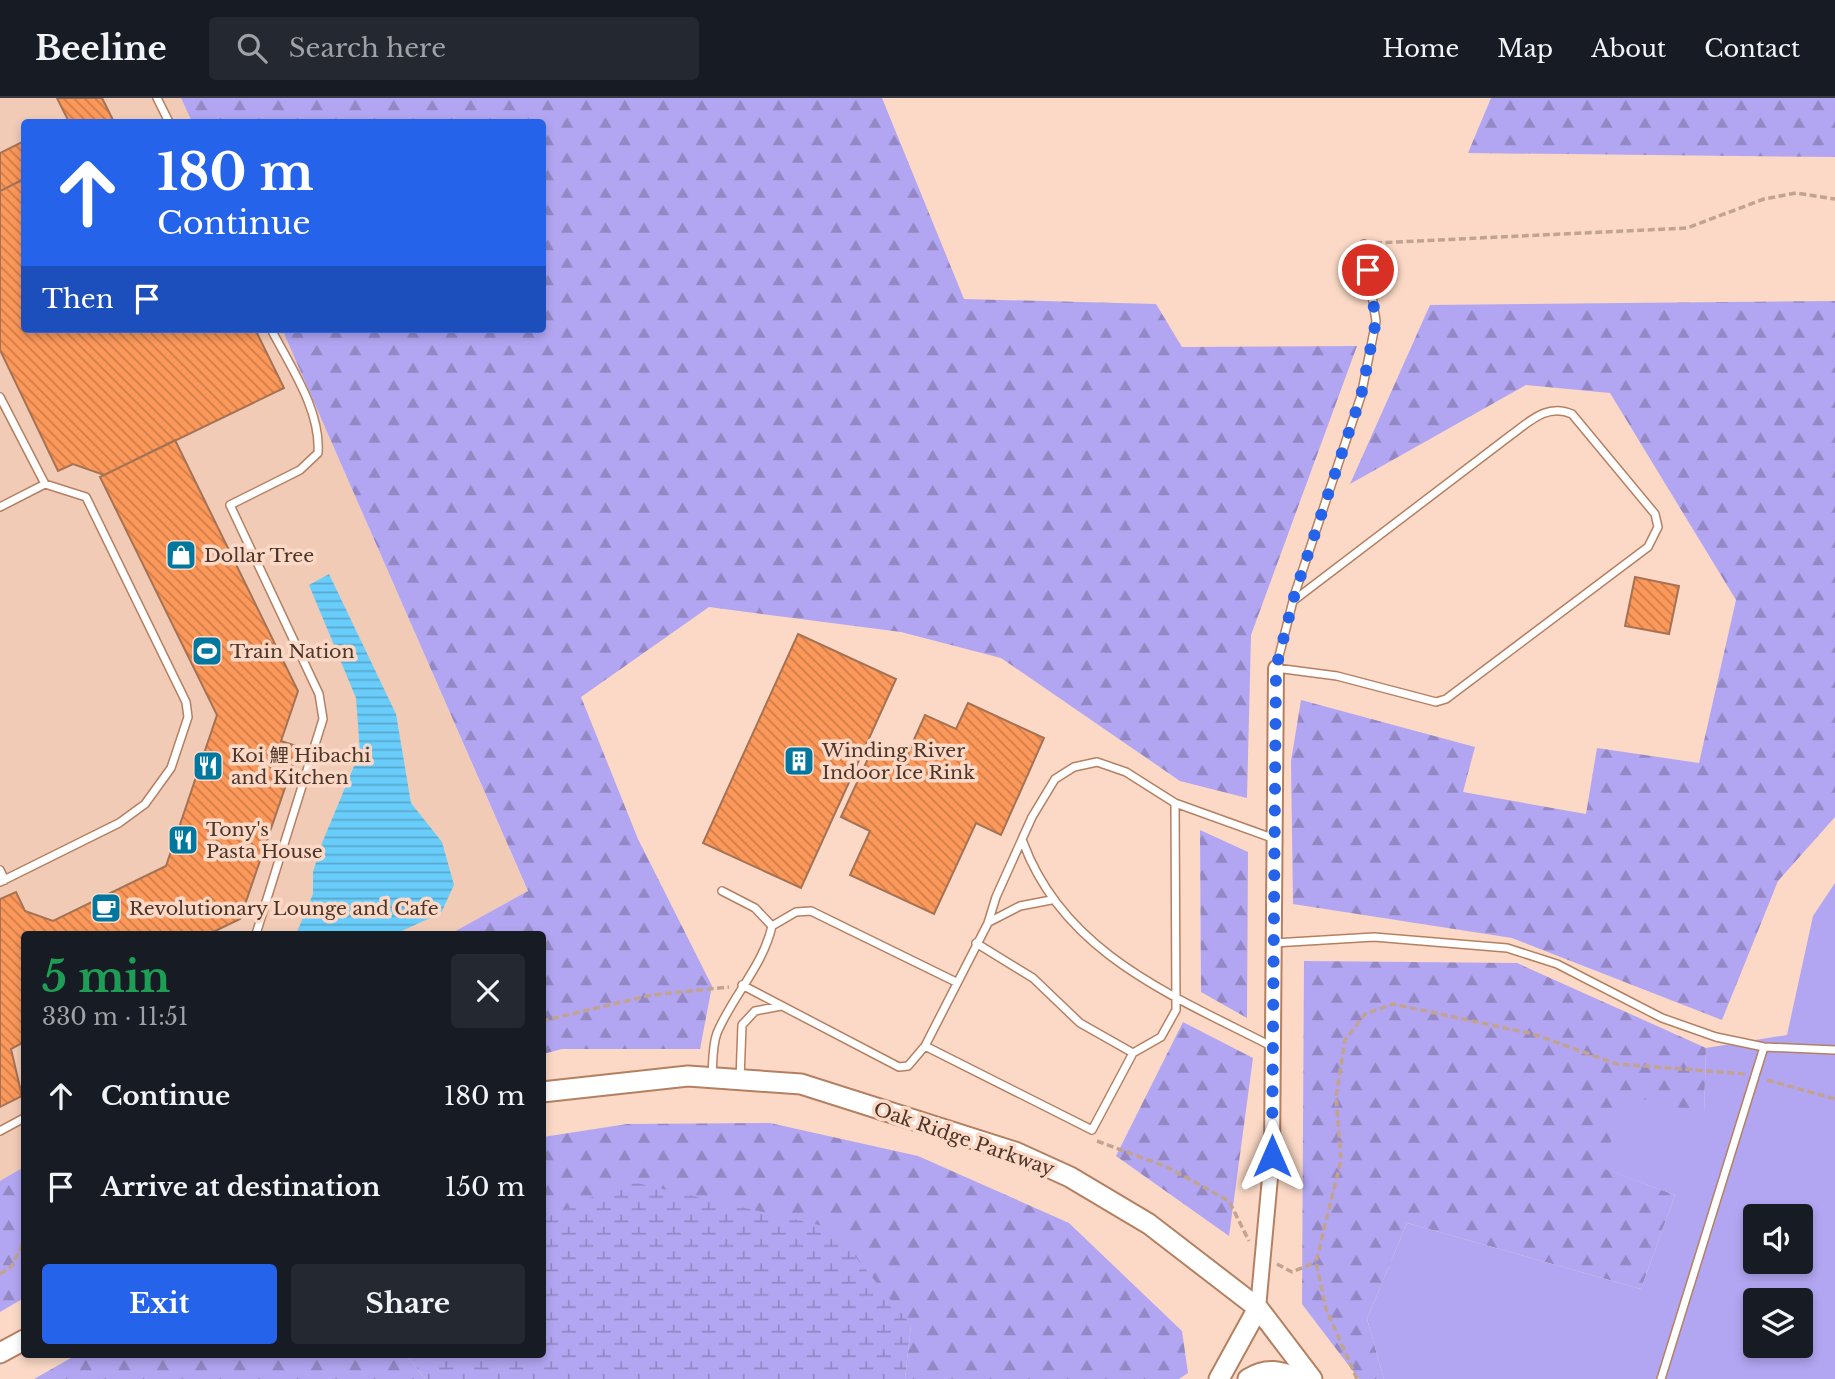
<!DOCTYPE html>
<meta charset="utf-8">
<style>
body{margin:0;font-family:"Libre Baskerville","Noto Sans SC",serif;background:#242831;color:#f1f3f6;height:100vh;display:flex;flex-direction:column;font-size:26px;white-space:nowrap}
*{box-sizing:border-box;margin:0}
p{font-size:23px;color:#9ea1a6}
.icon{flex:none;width:38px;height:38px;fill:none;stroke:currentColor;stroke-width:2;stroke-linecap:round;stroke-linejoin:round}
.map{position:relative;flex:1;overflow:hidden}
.panel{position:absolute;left:21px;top:833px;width:525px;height:427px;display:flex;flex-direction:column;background:#171b24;border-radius:7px;box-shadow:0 4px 10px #0003}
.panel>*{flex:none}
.hud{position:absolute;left:21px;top:21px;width:525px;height:214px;border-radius:7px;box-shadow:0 4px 10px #0003;background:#2563eb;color:#fff;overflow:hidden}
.buttons{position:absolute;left:1743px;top:1106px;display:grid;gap:14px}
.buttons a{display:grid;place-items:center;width:70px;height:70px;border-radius:7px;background:#171b24;box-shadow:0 4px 10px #0003;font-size:35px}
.pin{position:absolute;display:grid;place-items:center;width:60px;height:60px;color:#fff;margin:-30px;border:4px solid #fff;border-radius:50%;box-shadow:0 2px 7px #0007}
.me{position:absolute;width:77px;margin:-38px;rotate:0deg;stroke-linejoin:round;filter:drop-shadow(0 0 5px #0008)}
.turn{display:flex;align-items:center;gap:24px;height:147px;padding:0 21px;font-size:32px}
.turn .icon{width:91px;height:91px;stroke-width:2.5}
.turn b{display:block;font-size:49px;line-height:60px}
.then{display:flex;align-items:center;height:66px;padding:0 21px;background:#0003;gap:14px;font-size:26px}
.round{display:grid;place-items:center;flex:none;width:74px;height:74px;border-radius:7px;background:#242831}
.summary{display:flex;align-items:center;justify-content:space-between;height:119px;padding:0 21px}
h1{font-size:42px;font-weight:700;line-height:52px;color:#1e9e55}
.action{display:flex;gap:14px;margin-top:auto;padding:14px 21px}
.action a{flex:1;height:80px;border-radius:7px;background:#2563eb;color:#fff;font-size:28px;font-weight:700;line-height:80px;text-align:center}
.action a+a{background:#242831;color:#f1f3f6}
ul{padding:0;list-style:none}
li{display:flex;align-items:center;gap:21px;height:91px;padding:0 21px}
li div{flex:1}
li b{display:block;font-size:26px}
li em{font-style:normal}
header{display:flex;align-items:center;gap:42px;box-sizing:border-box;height:98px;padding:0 35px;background:#171b24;border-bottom:2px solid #363941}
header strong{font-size:33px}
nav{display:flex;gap:38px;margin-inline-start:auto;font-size:24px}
.search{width:490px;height:63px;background:#242831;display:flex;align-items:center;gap:18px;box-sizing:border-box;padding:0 24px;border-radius:7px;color:#9ea1a6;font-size:26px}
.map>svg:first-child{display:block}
.built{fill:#f1cbb6}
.forest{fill:url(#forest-firs)}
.wetland{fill:url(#wetland-marsh)}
.park{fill:#b2a6f2;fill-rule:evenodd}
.water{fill:url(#water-rules)}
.building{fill:url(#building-back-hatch);stroke:#a57254;stroke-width:2}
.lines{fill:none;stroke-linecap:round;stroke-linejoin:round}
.lane-casing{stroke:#b48062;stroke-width:10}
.street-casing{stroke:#b48062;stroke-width:18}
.secondary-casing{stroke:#b48062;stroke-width:23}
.path{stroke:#c2a392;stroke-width:3.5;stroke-dasharray:7 3.5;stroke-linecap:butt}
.lane{stroke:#fff;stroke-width:7}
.street{stroke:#fff;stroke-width:14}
.secondary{stroke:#fff;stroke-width:19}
.route{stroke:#2563eb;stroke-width:12;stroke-dasharray:0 21.6}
.labels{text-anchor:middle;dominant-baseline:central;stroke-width:7;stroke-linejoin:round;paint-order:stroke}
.poi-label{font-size:19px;fill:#4c3629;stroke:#fbd9c6;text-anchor:start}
.street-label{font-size:19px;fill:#4c3629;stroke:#fbd9c6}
</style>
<header>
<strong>Beeline</strong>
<div class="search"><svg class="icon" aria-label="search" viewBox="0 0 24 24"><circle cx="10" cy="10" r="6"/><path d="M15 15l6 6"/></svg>Search here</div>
<nav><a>Home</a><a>Map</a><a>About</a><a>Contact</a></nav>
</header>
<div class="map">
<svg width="1835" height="1281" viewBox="0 0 1835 1281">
<defs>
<pattern id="forest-firs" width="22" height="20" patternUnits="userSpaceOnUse" patternTransform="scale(1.75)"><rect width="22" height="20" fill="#b2a6f2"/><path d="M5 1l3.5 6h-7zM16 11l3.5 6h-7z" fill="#9388c4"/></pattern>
<pattern id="wetland-marsh" width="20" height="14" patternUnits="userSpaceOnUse" patternTransform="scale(1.75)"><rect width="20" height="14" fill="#b2a6f2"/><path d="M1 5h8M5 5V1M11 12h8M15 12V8" fill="none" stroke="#9388c4"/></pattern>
<pattern id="water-rules" width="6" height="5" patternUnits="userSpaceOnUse" patternTransform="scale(1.75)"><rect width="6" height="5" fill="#69cdfb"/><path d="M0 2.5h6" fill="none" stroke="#59a7cb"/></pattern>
<pattern id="building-back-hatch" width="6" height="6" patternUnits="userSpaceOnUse" patternTransform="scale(1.75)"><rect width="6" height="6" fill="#fc985a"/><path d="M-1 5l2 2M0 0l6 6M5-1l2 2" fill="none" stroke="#ce7d4a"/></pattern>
</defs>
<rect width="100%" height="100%" fill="#fbd9c6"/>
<!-- built -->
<path class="built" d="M0 0H181L192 24H24V231H282L528 794 450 836H24V1070L0 1083Z"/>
<!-- forest -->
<path class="forest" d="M181 0H882L964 201 1156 206 1182 249 1357 248 1251 537 1247 700 1180 683 1001 560 901 534 709 509 581 599 638 741 712 888 700 951H562L543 956 542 836H450L528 793 282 231H542V24H192Z
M1491 0H1835V59L1468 55Z
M1835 203V719L1778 783 1722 922 1512 840 1293 806 1291 663 1301 602 1475 649 1463 694 1586 716 1597 650 1699 665 1736 502 1610 295 1526 287 1350 386 1430 207Z
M1200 732 1248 754 1247 920 1201 894Z
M1304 863 1517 865 1706 950 1704 1016 1603 1070 1675 1097 1641 1191 1407 1125 1367 1221 1384 1281H1359L1302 1206Z
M1183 924 1253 960 1229 1138 1116 1058Z
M770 1025 918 1058 1069 1125 1182 1233 1188 1275 1179 1281H905L911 1227 543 1121V1039L627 1026Z
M24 1069V1200L0 1214V1083Z
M78 1256 407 1257 425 1281H34Z"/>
<!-- wetland -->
<path class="wetland" d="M628 1083 832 1130 911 1227 905 1281H425L407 1257 542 1256 543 1121Z"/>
<!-- park -->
<path class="park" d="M1835 785V1281H1384L1367 1221 1407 1125 1641 1191 1675 1097 1602 1070 1627 997 1704 1016 1706 950 1787 937 1813 818ZM1755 1118H1801V1164H1755ZM1755 1202H1801V1248H1755Z"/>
<!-- water -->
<path class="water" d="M329 476 396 616 411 705 442 744 454 787 441 815 395 836H296L313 796V774L322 745 360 654 356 600 309 487Z"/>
<!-- building -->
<path class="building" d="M57 0H102L114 24H69Z
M24 43V81L0 93V55Z
M24 81V231H255L284 290 104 377 73 366 58 373 0 252V93Z
M175 342 298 593 281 643 299 649 240 821 209 836H24V944L11 951 22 998 0 1009V801L16 794 25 813 53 823 166 768 217 617 100 379Z
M1635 479 1679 488 1669 536 1625 528Z
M798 536 896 581 801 790 703 745Z
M968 605 1044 640 1001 737 976 725 934 816 850 777 870 733 841 719 872 652 903 666 925 617 956 631Z"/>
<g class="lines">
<!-- lane casing -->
<g class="lane-casing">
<path id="lane" d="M157 0 169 24
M0 299 45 386 86 399 186 604 188 619 171 670 145 706 119 725 0 784
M0 409 45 386
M1293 503 1511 337C1530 323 1548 305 1572 316L1655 416 1658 429 1648 449 1446 601 1436 604 1337 578 1276 570 1295 495 1361 298 1376 223 1364 146
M1023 744C1064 856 1174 898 1273 949
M0 772 5 782
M722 793 755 810 772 828
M989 824 1020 808 1051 802
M256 836 323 621 319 596 230 407 300 372 318 355C321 312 290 268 271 231
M976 845 1033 880 1080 925 1133 955
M1274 845 1374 839 1507 850 1557 866 1662 920 1716 939 1764 949 1835 952
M742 887 899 969 908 968 925 948 988 825 996 799 1032 719 1055 681 1074 669 1097 664 1126 674 1175 705 1275 741
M925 948 1092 1032 1133 955 1161 939 1176 912 1175 705
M712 979C713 965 712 948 717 935 733 897 763 868 772 828L796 814 811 813 956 884
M740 981 742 927 755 913 781 908
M0 1033 24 1020
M1661 1281 1764 949"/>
</g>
<!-- street casing -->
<g class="street-casing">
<path id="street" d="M1258 1210 1272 1058 1276 570"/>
</g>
<!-- secondary casing -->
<g class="secondary-casing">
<path id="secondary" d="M542 994 688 978 801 986 1015 1054 1070 1079 1149 1126 1258 1210 1312 1281
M0 1255 24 1242
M1219 1281 1258 1210
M1248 1281C1267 1269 1280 1273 1300 1281"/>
</g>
<!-- path -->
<path class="path" d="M1375 145 1687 130 1764 101 1796 95 1835 101
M542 923 651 897 729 889
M1767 982 1835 1001
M1097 1043 1167 1069 1229 1103 1249 1143
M1277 1166 1292 1174 1316 1164
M0 1176 11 1169 24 1143
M1357 1281 1326 1211 1316 1164 1341 1062 1336 999 1345 942 1365 916 1393 906 1533 936 1617 966 1746 976"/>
<!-- lane -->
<use href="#lane" class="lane"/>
<!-- street -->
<use href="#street" class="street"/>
<!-- secondary -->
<use href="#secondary" class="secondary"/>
</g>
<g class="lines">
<!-- route -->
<path class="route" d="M1272 1058 1276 570 1295 495 1361 298 1376 223 1368 172"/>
</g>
<!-- icons -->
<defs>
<g id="shop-square" transform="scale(1.575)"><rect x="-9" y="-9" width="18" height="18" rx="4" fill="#00779f" stroke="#fbd9c6"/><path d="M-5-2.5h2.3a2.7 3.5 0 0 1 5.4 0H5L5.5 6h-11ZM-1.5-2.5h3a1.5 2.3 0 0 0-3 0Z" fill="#fff"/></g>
<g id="stadium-square" transform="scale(1.575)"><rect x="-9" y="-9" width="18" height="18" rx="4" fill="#00779f" stroke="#fbd9c6"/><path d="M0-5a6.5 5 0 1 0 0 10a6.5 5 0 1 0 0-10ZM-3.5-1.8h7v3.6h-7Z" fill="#fff"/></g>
<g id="building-square" transform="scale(1.575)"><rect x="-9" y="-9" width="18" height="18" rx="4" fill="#00779f" stroke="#fbd9c6"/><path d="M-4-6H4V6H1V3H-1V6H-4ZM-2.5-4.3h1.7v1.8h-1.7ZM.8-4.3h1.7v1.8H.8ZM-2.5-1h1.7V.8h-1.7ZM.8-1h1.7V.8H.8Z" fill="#fff"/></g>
<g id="restaurant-square" transform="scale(1.575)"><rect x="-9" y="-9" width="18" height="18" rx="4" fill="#00779f" stroke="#fbd9c6"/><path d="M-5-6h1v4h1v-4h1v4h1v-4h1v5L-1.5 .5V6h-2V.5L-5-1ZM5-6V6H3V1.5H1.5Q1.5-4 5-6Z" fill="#fff"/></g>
<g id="cafe-square" transform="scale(1.575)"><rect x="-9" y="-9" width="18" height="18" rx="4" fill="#00779f" stroke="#fbd9c6"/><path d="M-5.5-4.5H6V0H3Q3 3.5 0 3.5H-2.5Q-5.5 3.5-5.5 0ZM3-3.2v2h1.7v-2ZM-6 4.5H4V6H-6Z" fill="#fff"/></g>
</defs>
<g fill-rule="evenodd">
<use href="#shop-square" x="181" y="457"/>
<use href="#stadium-square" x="207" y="553"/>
<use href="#building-square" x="799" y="663"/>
<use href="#restaurant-square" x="208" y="668"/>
<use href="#restaurant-square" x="183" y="742"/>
<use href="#cafe-square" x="106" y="810"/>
</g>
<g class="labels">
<!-- poi labels -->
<g class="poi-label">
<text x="204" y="457">Dollar Tree</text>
<text x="230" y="553">Train Nation</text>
<text x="822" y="652">Winding River<tspan x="822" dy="22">Indoor Ice Rink</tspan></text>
<text x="231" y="657">Koi 鯉 Hibachi<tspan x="231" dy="22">and Kitchen</tspan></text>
<text x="206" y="731">Tony's<tspan x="206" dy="22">Pasta House</tspan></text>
<text x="129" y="810">Revolutionary Lounge and Cafe</text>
</g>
<!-- street labels -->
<g class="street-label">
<text transform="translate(964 1041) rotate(19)">Oak Ridge Parkway</text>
</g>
</g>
</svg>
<div class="buttons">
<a><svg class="icon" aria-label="sound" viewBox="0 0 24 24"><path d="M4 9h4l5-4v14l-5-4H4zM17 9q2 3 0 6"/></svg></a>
<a><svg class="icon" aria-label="layers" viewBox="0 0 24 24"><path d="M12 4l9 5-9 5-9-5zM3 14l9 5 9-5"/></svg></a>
</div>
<div class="pin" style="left:1368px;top:172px;background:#d93025"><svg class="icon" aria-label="arrive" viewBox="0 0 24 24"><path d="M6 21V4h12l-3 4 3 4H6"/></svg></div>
<svg class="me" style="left:1272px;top:1058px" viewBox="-20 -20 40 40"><path d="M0-17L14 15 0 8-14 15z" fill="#2563eb" stroke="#fff" stroke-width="4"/></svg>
<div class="hud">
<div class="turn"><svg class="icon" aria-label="ahead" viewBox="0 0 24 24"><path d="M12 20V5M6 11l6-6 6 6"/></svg><div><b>180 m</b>Continue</div></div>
<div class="then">Then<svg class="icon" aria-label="arrive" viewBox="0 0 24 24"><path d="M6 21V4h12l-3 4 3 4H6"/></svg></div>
</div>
<section class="panel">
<div class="summary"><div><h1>5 min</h1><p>330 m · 11:51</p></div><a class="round"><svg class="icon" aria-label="close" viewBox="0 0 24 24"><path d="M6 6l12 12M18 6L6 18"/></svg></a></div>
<ul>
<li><svg class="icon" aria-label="ahead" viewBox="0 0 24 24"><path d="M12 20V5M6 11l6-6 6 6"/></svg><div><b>Continue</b></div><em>180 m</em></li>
<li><svg class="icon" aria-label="arrive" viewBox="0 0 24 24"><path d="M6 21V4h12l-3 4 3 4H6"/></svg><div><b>Arrive at destination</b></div><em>150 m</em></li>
</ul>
<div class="action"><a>Exit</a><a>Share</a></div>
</section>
</div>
